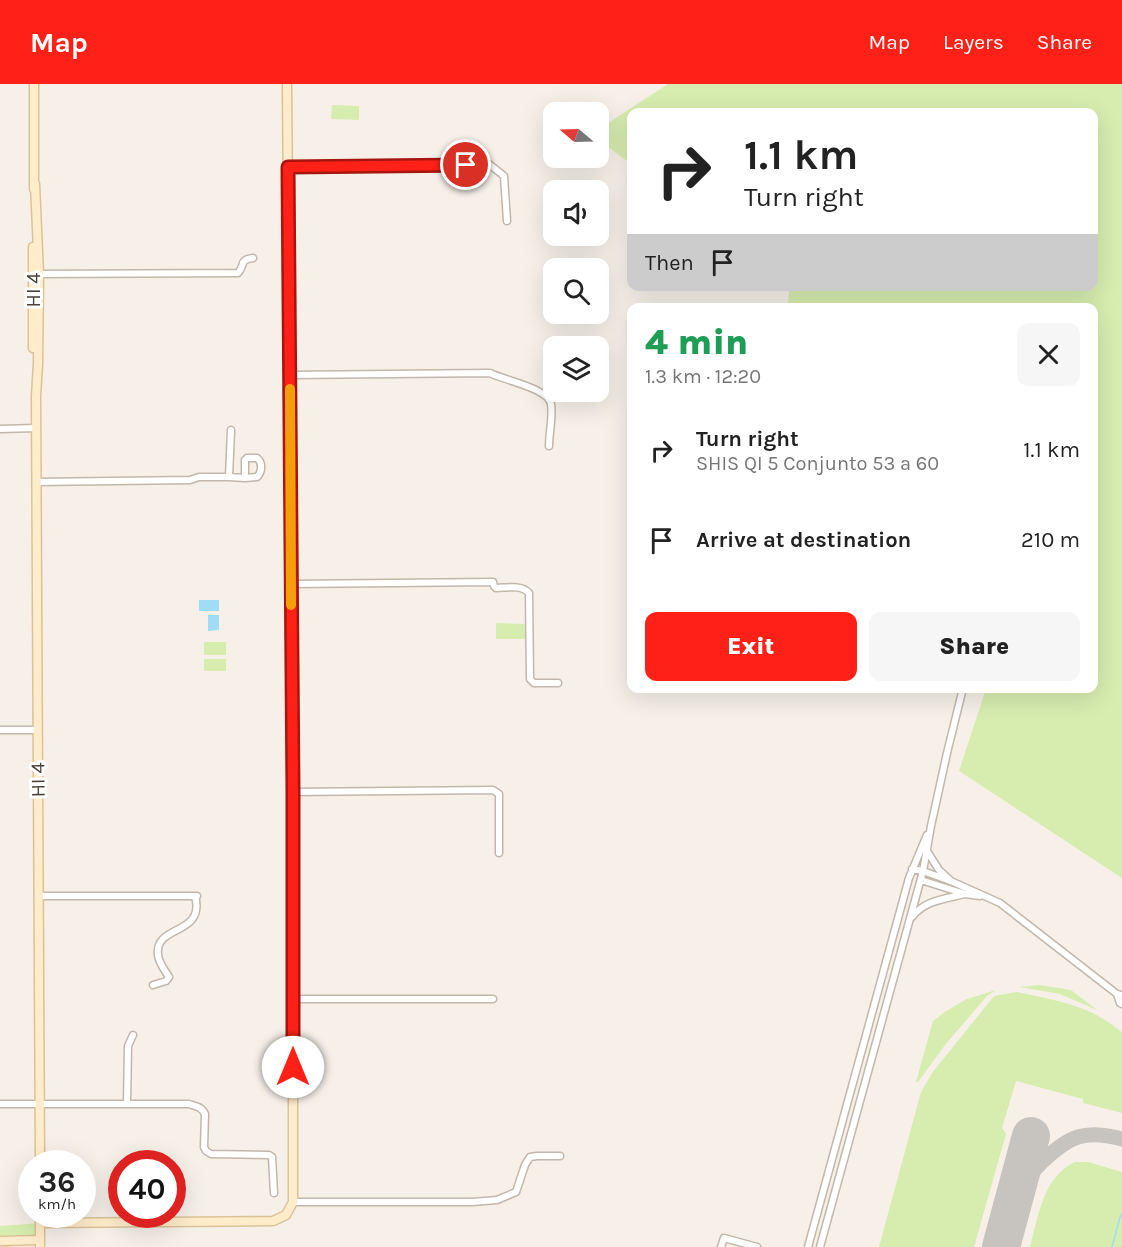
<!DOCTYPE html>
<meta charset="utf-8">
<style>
body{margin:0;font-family:Karla,sans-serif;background:#f6f6f6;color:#222;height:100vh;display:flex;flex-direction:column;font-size:22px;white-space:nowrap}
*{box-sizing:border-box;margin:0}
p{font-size:20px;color:#767676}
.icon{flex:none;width:33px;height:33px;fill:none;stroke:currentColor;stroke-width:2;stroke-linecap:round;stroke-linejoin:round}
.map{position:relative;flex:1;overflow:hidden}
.side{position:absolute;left:627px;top:219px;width:471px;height:390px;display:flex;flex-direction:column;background:#fff;border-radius:12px;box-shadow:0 6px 24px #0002}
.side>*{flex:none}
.hud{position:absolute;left:627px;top:24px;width:471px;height:183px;border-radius:12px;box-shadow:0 6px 24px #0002;background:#fff;color:#222;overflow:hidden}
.needle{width:39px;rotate:289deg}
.tools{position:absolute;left:543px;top:18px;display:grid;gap:12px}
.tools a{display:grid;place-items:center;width:66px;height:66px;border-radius:12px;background:#fff;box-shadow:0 6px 24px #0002;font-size:30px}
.speed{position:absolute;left:18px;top:1066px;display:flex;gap:12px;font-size:30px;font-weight:700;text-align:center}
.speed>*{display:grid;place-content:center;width:78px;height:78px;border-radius:50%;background:#fff;box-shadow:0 6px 24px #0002;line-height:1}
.speed small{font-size:15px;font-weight:400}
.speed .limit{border:9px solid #d22;background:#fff;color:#111}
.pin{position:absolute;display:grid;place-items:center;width:51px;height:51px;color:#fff;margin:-26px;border:3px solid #fff;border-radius:50%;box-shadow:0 2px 6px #0007}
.me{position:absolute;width:66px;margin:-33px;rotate:0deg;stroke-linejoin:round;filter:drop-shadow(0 0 4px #0008)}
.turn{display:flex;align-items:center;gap:21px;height:126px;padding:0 18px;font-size:27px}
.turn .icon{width:78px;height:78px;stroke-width:2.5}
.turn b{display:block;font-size:42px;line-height:51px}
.then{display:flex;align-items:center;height:57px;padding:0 18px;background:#0003;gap:12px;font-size:22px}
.round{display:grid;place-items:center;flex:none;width:63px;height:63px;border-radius:12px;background:#f6f6f6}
.overview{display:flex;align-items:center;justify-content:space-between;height:102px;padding:0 18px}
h1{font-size:36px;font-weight:800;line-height:45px;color:#1e9e55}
.button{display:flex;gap:12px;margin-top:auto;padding:12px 18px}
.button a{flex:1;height:69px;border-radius:12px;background:#ff2117;color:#fff;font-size:24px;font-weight:800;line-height:69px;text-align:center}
.button a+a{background:#f6f6f6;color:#222}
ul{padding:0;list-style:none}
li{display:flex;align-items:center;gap:18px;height:90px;padding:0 18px}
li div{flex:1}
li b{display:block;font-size:22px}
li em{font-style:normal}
header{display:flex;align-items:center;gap:36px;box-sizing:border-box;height:84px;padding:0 30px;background:#ff2117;color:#fff}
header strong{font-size:28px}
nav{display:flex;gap:33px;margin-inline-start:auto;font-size:21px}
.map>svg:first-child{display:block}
.green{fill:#d7edaf}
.water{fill:#a1dcf6}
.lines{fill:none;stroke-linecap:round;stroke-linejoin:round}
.stream{stroke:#a1dcf6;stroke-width:1.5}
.taxiway{stroke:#c7c4c0;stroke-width:15}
.runway{stroke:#c7c4c0;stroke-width:38}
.street-casing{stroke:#c2b7aa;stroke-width:9}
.secondary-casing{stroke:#dcc397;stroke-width:11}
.street{stroke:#fff;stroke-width:6}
.secondary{stroke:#ffecca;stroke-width:8}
.route-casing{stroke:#a6150f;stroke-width:15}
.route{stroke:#ff2117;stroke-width:10}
.slow{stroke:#f59e0b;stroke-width:10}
.labels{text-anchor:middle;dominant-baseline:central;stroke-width:6;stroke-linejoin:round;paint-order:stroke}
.street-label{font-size:20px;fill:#4a4036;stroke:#fff}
</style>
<header>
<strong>Map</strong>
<nav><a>Map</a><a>Layers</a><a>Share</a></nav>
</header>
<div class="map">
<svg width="1122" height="1163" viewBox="0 0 1122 1163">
<rect width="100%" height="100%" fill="#f6f0e9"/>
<!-- green -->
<path class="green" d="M668 0H1122V794L959 687 986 605 1094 604V224L787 223 790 203 1094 202V28H632L631 80 599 56V45Z
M332 21 359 22V36L331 35Z
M496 539 527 540V555H496Z
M204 558H226V571H204Z
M204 575H226V587H204Z
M1040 901 1071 906 1097 926 1060 910 1019 903Z
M996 906 987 912 945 961 918 998H916L933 937 946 927 967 915Z
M1017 908C1040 913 1064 917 1086 926 1099 931 1111 940 1122 948V1029L1083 1019V1015L1016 997 1002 1044 1006 1050 974 1163H879L921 1008 932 989 994 912Z
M1075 1078H1088L1122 1088V1163H1030C1038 1133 1043 1093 1075 1078Z
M40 1139V1160L11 1161V1163H0V1142Z"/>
<!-- water -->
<path class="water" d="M199 516H219V527H199Z
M208 531H219V546L208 547Z"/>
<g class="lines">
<!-- stream -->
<path class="stream" d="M1112 1163 1121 1130"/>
<!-- taxiway -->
<path class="taxiway" d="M1016 1112C1022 1098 1031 1089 1042 1078 1069 1052 1084 1045 1122 1055"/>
<!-- runway -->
<path class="runway" d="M1001 1163 1031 1052"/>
<!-- street casing -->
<g class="street-casing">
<path id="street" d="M288 83 489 80 504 92 507 137
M35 190 238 189C246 181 238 176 253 174
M290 291 490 289C503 296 548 304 551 320 553 333 549 349 549 362
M0 345 36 344
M231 346 229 393 245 394V376L247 374H257C263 379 262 388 257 393L245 394
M36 398 190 396 199 393H229
M291 500 493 498 494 502 496 504C506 504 521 500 529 509L530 595 534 599H558
M0 646H38
M293 708 493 706 499 710V769
M927 767 939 786 950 796
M912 785 923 787 953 798 1000 819 1117 910 1122 911
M921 796 965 810 980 812
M39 812H197
M912 833C925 816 945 815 965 810
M153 901 166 897 169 893C165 886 159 880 158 871 154 840 206 852 195 812
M1117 910 1120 919 1122 920
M293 915H493
M0 1020H189C196 1022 202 1023 205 1030L204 1063 206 1067 211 1070 269 1071 272 1073 274 1109
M127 1020 128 962 133 951
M293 1118H472L497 1116 516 1108 525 1081 530 1073 537 1072H560
M721 1163 724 1154 757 1163
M808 1163 909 794 927 751
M820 1163 923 787 931 742 947 669 963 604"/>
</g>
<!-- secondary casing -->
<g class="secondary-casing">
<path id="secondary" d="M35 100 39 190 38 280 36 312 40 1080
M34 105V0
M33 264V163
M40 1131V1163
M40 1139 273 1137 286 1131 293 1118V708L287 0
M0 1157 40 1156"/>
</g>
<!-- street -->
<use href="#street" class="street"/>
<!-- secondary -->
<use href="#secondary" class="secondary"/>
</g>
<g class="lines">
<!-- route casing -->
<g class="route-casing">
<path id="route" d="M293 983V708L288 83 466 81"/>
</g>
<!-- route -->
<use href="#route" class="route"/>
<!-- slow -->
<path class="slow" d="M290 305 291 521"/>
</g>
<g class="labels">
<!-- street labels -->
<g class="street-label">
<text transform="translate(33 206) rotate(-90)">HI 4</text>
<text transform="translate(38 696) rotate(-91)">HI 4</text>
</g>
</g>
</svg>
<div class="tools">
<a><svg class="needle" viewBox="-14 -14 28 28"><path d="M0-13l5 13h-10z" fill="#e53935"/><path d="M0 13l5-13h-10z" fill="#767676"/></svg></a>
<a><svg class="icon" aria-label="sound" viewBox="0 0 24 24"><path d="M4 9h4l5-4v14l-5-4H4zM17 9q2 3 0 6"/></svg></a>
<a><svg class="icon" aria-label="search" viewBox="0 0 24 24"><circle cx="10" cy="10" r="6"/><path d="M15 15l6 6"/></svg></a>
<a><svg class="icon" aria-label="layers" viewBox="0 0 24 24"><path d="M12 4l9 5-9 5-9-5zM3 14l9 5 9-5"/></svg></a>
</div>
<div class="speed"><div>36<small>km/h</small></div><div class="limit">40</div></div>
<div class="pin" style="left:466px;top:81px;background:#d93025"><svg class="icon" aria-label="arrive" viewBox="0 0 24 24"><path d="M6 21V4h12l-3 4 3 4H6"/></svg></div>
<svg class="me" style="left:293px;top:983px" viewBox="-20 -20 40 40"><circle r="19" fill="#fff"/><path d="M0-13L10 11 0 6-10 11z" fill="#ff2117"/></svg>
<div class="hud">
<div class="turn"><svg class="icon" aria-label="right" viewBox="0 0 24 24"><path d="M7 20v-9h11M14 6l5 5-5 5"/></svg><div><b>1.1 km</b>Turn right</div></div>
<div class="then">Then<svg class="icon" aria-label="arrive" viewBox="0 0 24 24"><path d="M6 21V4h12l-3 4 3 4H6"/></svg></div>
</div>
<section class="side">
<div class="overview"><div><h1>4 min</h1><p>1.3 km · 12:20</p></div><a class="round"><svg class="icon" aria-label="close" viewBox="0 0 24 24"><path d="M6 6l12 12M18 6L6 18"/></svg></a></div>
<ul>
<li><svg class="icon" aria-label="right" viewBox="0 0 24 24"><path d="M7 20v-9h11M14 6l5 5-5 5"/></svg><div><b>Turn right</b><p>SHIS QI 5 Conjunto 53 a 60</p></div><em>1.1 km</em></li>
<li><svg class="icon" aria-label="arrive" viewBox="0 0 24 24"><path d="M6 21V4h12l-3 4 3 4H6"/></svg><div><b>Arrive at destination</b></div><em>210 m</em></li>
</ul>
<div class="button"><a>Exit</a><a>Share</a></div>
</section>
</div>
